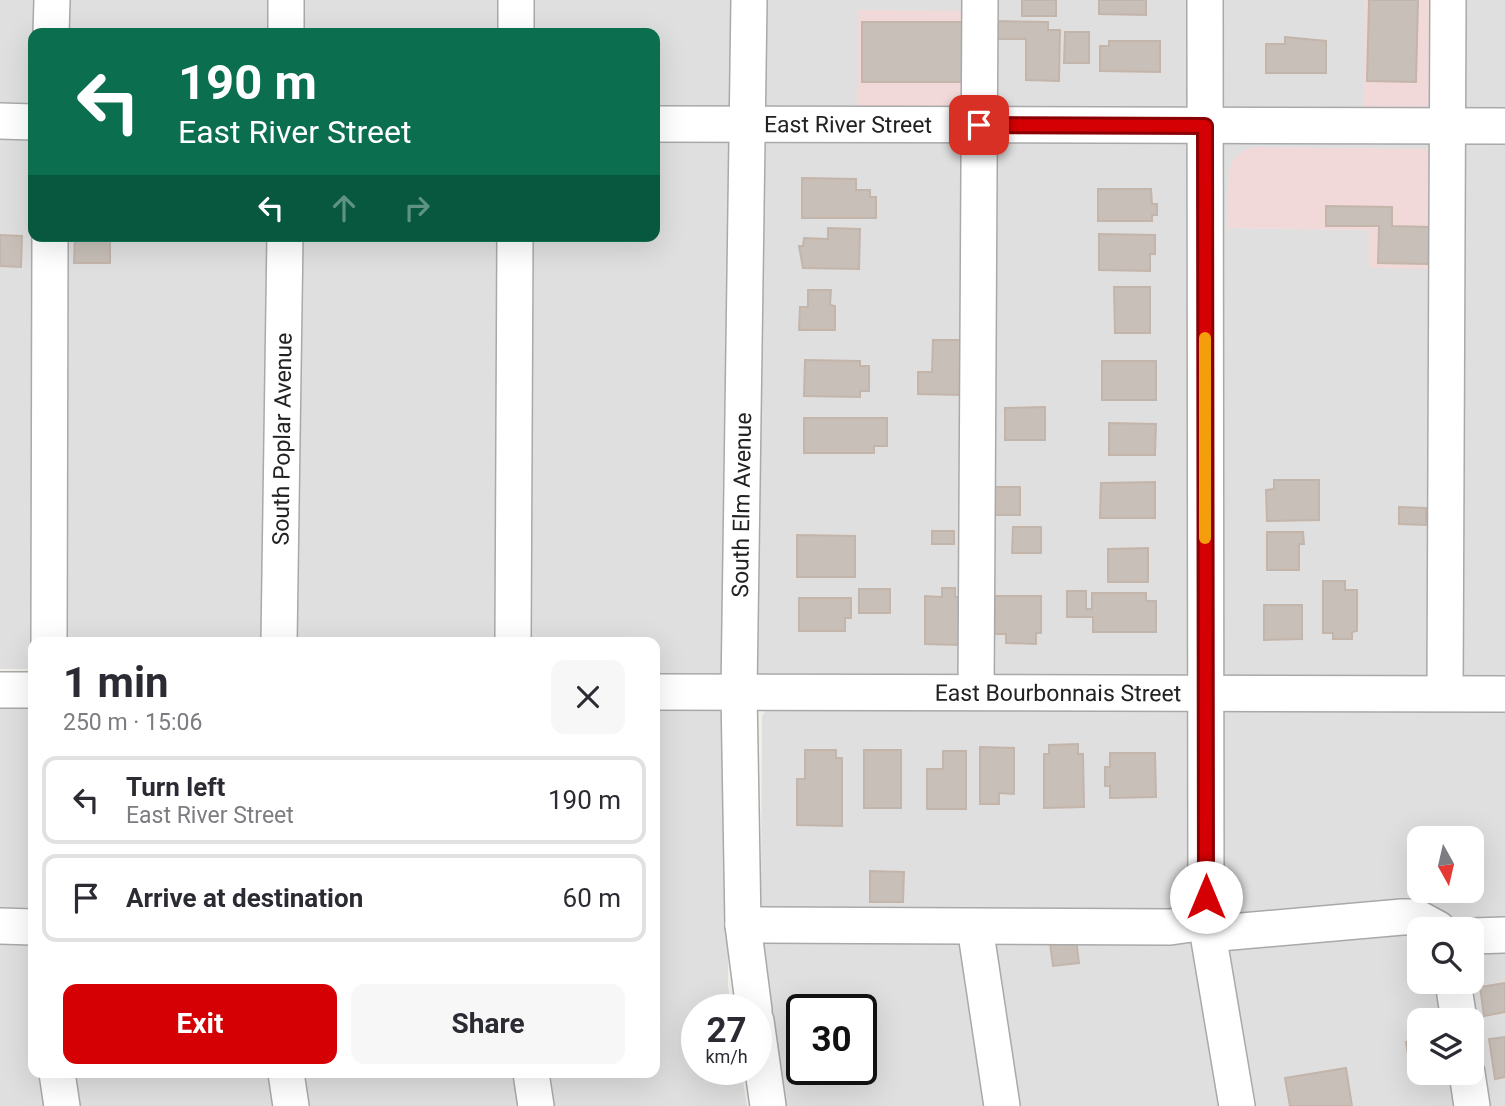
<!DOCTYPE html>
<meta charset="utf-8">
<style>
body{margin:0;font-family:Roboto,sans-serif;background:#f7f7f7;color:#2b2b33;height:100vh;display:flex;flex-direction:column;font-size:26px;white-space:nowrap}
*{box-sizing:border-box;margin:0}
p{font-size:23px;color:#7c7c81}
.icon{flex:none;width:38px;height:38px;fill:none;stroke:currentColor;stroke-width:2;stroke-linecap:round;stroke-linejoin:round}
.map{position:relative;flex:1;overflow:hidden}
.sheet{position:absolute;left:28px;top:637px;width:632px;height:441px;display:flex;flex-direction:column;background:#fff;border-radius:14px;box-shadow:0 7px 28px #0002}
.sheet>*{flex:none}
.top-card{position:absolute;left:28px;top:28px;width:632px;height:214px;border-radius:14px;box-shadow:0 7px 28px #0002;background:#0b6e4f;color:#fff;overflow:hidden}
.needle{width:46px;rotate:172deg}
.controls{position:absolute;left:1407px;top:826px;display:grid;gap:14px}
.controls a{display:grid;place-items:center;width:77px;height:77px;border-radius:14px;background:#fff;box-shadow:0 7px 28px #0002;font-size:35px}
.speed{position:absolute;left:681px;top:994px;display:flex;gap:14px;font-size:35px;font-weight:700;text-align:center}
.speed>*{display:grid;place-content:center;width:91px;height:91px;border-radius:50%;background:#fff;box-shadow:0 7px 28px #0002;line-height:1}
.speed small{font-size:18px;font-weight:400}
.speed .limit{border:4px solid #111;border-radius:10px;background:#fff;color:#111}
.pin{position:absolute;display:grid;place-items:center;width:60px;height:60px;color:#fff;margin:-30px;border-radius:14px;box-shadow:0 4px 10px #0006}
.me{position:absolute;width:77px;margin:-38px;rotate:0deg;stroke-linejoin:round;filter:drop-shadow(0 0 5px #0008)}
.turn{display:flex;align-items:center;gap:24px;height:147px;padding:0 35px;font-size:32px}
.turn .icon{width:91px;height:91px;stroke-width:2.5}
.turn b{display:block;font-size:49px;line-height:60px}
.lanes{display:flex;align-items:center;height:66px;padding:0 35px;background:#0003;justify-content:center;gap:35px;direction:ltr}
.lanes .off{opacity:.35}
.round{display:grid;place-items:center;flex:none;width:74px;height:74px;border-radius:14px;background:#f7f7f7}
.summary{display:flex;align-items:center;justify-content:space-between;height:119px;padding:0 35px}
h1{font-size:42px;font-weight:700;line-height:52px}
.button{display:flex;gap:14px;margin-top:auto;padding:14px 35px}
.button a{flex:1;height:80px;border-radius:14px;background:#d40004;color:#fff;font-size:28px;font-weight:700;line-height:80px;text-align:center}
.button a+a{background:#f7f7f7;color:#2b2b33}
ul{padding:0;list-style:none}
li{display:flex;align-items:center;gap:21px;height:88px;margin:0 14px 10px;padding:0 21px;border:4px solid #e1e1e2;border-radius:14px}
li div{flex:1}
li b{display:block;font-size:26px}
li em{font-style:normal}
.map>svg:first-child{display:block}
.residential{fill:#e0dfdf;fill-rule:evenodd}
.commercial{fill:#f2d9d9}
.building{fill:#c7bfb8;stroke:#c4b5ab;stroke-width:2}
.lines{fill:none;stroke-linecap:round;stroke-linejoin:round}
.minor-casing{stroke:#a9a9a9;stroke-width:38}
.minor{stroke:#fff;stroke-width:35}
.route-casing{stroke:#8a0003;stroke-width:18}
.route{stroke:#d40004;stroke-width:12}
.slow{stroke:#f59e0b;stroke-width:12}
.labels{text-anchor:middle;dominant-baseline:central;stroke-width:5;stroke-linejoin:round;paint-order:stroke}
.street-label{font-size:23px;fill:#222;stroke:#fff}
</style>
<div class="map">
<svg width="1505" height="1106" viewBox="0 0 1505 1106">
<rect width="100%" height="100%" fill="#f2efe9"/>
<!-- residential -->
<path class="residential" d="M0 0H1365V108L1441 0H1505V677L655 673 654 642H33V669H0ZM33 33H654V236H33ZM1436 149 1370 230 1227 228Z
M655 704 724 707 729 717 728 986 732 1010H696V1069H741L747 1106H0V707H33V1073H654Z
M776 707 1505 711V1106H784L765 981 761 900 762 716 766 710ZM1419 838H1472V891H1419ZM1419 929H1472V982H1419ZM802 1010H861V1069H802ZM1419 1020H1472V1073H1419Z"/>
<!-- commercial -->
<path class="commercial" d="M1365 0H1441L1440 108H1364Z
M858 10 969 11 968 108 857 107Z
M1256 147 1436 149 1435 269 1369 268V230L1227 228 1229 170 1233 160 1243 150Z"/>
<!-- building -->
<path class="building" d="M1022 0H1056V16H1022Z
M1099 0H1146V15L1099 14Z
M1369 0H1418L1416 82 1367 81Z
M995 21 1048 22V30H1060L1059 81 1026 80V39H995Z
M862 22H965L964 82H862Z
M1065 32H1089V63H1064Z
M1285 37 1326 41V73H1266V44H1285Z
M1109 41H1160V72L1100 71V46H1109Z
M802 178 856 179V190H870V197H876V218H802Z
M1098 189H1151L1152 204H1157V215H1152V221H1098Z
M1326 206 1392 207V226L1429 227 1428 264 1378 263 1379 226H1326Z
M828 228 860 229 859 269 803 268 799 246H803L804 238 828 239Z
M1099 234 1155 235V254H1150V271L1099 270Z
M0 235 22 236 21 267 0 266Z
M75 236H110V263H74Z
M1114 287H1150V333H1115Z
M808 290H831L830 305 835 306V330H799L800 307H808Z
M933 340H963L961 395 918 394V372H932Z
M805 360 860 361V366H869V391H860V397L804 396Z
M1102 361H1156V400H1102Z
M1045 407V440H1005V408Z
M804 418H887V446H874V453H804Z
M1109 423 1156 424 1155 455H1109Z
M1274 480H1319V520L1267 521 1266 490 1274 489Z
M1155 482V518H1100L1101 483Z
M995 487H1020V515H994Z
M1399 507 1426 508V525L1399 524Z
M1013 527H1041V553H1012Z
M932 531H954V544H932Z
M1267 532H1303L1304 544H1299V570H1267Z
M797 535 855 536V577H797Z
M1148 548V582H1108V549Z
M1323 581H1345V590H1357V631L1352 632V639H1333V633H1323Z
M942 588H955V597H961L960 645 925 644V596L942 597Z
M859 589H890V613H859Z
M1067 591H1086V609H1092V593H1146V601H1156V632H1093V617H1067Z
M995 596H1041V633H1036V644L1006 643V634H994Z
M799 598H851V618H845V631H799Z
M1264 605H1302V639L1264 640Z
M1078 744V754H1083L1084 807 1044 808V754H1049V745Z
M980 747 1014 748V794L999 793V804H980Z
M805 750H836V758H842V826L797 825V779H805Z
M864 750H901V808H864Z
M943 751H966V809H927V769H943Z
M1110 753H1155L1156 797 1110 798V786H1105V767H1110Z
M870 871 904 872 903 902H870Z
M1076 939 1079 963 1053 966 1050 943Z
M1505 983V1012L1484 1016 1480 987Z
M1505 1037V1077L1495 1079 1489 1039Z
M1419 1040 1421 1073 1411 1074 1406 1042Z
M1346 1068 1352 1106H1290L1285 1078Z"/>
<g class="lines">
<!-- minor casing -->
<g class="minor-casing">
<g id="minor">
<path d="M286 0V33"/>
<path d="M749 0 739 692 743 925 754 1010"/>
<path d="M1205 0 1206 922 1237 1106"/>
<path d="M51 33 52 0"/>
<path d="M516 33V0"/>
<path d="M0 121 33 122"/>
<path id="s1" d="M654 124 1505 126"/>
<path d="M49 642 50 236"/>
<path id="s2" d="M279 642 285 236"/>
<path d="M513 642 515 236"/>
<path d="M0 690H33"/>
<path id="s3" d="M654 692 1505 694"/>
<path d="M976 692 980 0"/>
<path d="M1445 693 1448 0"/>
<path d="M743 925 1170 927 1206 922"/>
<path d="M0 926 33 927"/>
<path d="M975 927 1002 1106"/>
<path d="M1208 934 1402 917H1416L1438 929"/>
<path d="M1472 936 1505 935"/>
<path d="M1453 982 1459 1020"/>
<path d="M756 1021 768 1106"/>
<path d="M57 1073 62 1106"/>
<path d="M286 1073 291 1106"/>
<path d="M531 1073 536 1106"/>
<path d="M1467 1073 1472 1106"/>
</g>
</g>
<!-- minor -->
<use href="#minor" class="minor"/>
</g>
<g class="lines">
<!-- route casing -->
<g class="route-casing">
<path id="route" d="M979 125 1205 126 1206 897"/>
</g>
<!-- route -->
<use href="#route" class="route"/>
<!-- slow -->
<path class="slow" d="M1205 538V338"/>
</g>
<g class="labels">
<!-- street labels -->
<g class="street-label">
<text stroke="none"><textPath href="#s1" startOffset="194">East River Street</textPath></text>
<text stroke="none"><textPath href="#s2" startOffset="203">South Poplar Avenue</textPath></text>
<text transform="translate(742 505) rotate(-89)">South Elm Avenue</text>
<text stroke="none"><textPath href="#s3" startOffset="404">East Bourbonnais Street</textPath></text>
</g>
</g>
</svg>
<div class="controls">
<a><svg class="needle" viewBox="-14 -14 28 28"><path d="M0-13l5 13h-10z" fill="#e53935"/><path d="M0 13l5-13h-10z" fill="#7c7c81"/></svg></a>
<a><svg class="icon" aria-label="search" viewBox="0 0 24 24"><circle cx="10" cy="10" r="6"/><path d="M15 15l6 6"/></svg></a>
<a><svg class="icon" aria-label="layers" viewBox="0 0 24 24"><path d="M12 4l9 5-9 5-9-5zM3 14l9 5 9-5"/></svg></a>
</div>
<div class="speed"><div>27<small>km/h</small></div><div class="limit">30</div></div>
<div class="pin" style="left:979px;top:125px;background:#d93025"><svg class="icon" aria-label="arrive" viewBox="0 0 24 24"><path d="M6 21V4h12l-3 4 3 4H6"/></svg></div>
<svg class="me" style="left:1206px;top:897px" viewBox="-20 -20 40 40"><circle r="19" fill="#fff"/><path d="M0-13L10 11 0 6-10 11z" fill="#d40004"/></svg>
<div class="top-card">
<div class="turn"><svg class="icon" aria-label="left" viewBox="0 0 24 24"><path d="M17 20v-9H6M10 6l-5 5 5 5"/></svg><div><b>190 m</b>East River Street</div></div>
<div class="lanes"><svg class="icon" aria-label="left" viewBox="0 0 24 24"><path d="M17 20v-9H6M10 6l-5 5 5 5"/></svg><svg class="icon off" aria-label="ahead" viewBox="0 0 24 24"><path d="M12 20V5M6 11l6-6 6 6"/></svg><svg class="icon off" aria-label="right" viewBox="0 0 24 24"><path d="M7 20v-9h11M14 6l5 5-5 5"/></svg></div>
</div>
<section class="sheet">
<div class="summary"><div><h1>1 min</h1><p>250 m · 15:06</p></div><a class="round"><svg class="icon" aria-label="close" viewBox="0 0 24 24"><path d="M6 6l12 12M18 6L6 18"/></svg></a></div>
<ul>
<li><svg class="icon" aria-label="left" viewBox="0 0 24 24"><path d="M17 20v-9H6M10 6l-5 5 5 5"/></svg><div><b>Turn left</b><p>East River Street</p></div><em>190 m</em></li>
<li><svg class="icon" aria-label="arrive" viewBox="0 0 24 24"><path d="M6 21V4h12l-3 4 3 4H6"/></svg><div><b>Arrive at destination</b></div><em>60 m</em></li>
</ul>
<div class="button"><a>Exit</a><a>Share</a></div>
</section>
</div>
